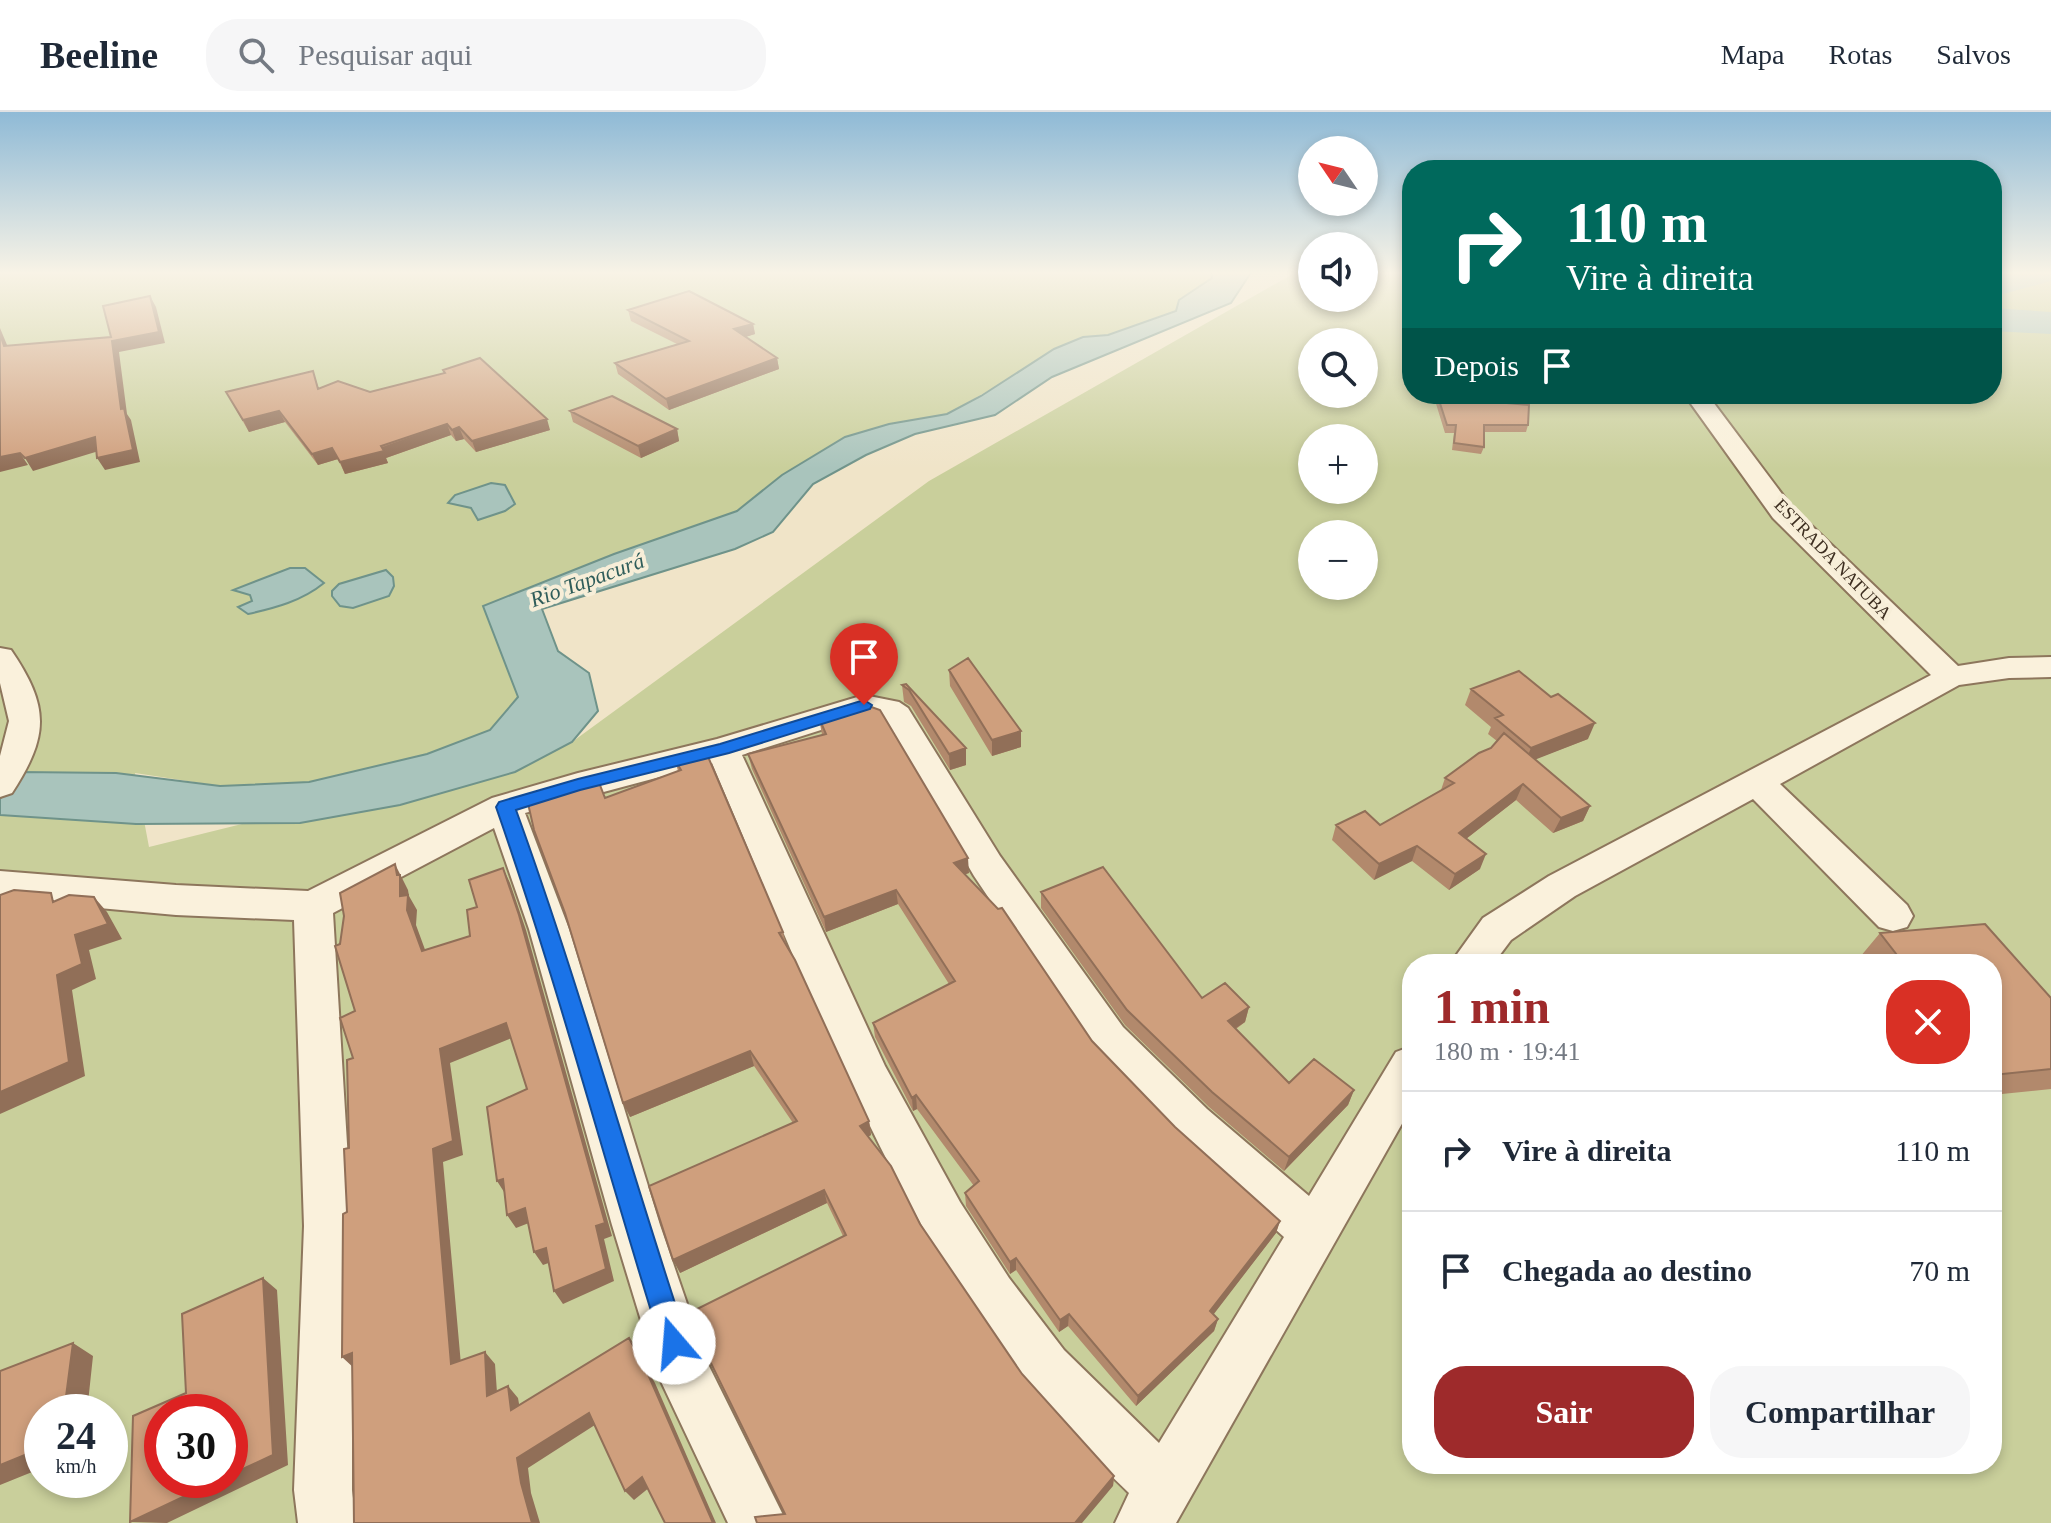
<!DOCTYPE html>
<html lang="pt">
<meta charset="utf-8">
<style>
body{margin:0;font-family:"Times New Roman",serif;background:#f6f6f7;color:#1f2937;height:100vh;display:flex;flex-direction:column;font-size:30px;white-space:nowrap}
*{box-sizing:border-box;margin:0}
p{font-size:26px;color:#747a83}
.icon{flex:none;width:44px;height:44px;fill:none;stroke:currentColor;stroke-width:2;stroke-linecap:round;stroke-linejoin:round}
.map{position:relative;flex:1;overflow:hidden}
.side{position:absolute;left:1402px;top:842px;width:600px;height:520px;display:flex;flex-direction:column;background:#fff;border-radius:32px;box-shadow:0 4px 12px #0003}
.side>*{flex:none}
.hud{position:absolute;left:1402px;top:48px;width:600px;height:244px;border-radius:32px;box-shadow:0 4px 12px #0003;background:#00695c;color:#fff;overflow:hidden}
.needle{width:52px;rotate:305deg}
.buttons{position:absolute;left:1298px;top:24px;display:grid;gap:16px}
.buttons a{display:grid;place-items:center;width:80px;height:80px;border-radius:50%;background:#fff;box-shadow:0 4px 12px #0003;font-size:40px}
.speed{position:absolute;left:24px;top:1282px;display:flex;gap:16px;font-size:40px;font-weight:700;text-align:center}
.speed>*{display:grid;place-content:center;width:104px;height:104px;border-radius:50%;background:#fff;box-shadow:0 4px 12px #0003;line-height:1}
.speed small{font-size:20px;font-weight:400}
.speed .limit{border:12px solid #d22;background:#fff;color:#111}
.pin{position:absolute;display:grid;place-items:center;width:68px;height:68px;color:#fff;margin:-82px -34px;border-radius:50% 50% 50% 0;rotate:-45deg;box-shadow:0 0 8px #0007}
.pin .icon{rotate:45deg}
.me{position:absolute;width:88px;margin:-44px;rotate:342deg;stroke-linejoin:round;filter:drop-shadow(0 0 6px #0008)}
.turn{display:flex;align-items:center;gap:28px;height:168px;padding:0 32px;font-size:36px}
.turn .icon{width:104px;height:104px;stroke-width:2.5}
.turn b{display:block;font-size:56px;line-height:68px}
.then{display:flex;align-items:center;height:76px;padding:0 32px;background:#0003;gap:16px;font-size:30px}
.round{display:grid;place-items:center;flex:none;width:84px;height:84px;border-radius:32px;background:#f6f6f7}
.headline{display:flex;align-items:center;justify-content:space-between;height:136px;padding:0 32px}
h1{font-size:48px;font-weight:700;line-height:60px;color:#9e2a2b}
.button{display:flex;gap:16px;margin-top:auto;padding:16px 32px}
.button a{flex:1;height:92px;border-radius:32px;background:#9e2a2b;color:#fff;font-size:32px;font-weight:700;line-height:92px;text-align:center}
.button a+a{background:#f6f6f7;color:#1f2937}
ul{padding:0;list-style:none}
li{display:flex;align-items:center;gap:24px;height:120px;padding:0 32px;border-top:2px solid #e0e1e3}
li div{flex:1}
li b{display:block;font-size:30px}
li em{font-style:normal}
header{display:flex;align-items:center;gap:48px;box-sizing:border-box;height:112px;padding:0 40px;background:#fff;border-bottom:2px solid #e0e1e3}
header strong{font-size:38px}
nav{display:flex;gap:44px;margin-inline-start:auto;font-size:28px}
.search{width:560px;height:72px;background:#f6f6f7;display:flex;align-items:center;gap:20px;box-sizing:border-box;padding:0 28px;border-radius:32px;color:#747a83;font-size:30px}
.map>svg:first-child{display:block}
.green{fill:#c9cf9b;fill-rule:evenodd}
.water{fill:#a9c4bc;stroke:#6f938a;stroke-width:2}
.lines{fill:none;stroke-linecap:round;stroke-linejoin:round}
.river{fill:#a9c4bc;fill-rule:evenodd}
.minor-casing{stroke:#8d765c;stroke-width:4}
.minor{fill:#faf1dc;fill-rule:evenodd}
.wall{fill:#b2896c}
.shaded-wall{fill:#916f58}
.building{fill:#cf9f7d;stroke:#916f58;stroke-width:2}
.route{fill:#1a73e8;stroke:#114b97;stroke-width:2}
.labels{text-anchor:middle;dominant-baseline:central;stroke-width:8;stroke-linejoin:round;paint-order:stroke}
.far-street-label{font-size:18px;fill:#3d2e20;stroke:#f7eed8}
.water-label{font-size:22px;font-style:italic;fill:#2f5d5a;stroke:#f7eed8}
</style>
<header>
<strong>Beeline</strong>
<div class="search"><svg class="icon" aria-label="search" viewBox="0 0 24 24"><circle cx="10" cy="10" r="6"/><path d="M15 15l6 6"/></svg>Pesquisar aqui</div>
<nav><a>Mapa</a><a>Rotas</a><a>Salvos</a></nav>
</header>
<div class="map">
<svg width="2051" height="1411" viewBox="0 0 2051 1411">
<rect width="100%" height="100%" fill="#f0e4c8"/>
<!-- green -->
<path class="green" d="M0 159H1211L1212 166 1179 188 1176 199 1108 223 1083 225 947 302 889 312 845 325 782 363 737 399 614 442 483 494 518 586 490 618 427 642 309 670 220 674 135 661 149 735 572 630 929 369 1298 159H1312V186H1364V159H1412V282H1992V159H2051V1411H0ZM1312 230H1364V282H1312ZM1312 326H1364V378H1312ZM1312 422H1364V474H1312ZM1412 852H1992V1352H1412ZM42 1300H110V1368H42ZM162 1300H230V1368H162Z"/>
<!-- water -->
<path class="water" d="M1211 159H1252L1231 191 1052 265 995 303 915 322 866 343 813 372 773 420 735 437 542 497 558 539 589 561 598 599 572 630 515 660 400 693 300 711 136 712 0 703V687L20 660 116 661 220 674 309 670 427 642 490 618 518 585 483 494 614 442 737 399 782 363 845 325 889 312 947 302 981 284 1054 237 1083 225 1108 223 1176 199 1179 188 1212 166Z
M491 371 505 373 515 392 505 399 478 408 471 396 448 391 455 383Z
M290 456H305L324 471C302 489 275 496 248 502L238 495 252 489 250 483 233 478Z
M386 458 393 465 394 474 389 484 353 496 340 494 332 484V479L339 472Z"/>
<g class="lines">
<!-- river -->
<path class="river" d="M2007 159H2051V169L1992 185V163Z
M1992 196 2051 200V222L1992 219Z"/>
<!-- minor casing -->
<g class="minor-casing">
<path id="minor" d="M1684 282H1707L1791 394 1958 554 2009 546 2051 545V565L2009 566 1959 573 1780 672 1907 793 1913 804 1907 815 1893 819 1879 815 1753 687 1575 784 1511 828 1493 852H1450L1483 806 1549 764 1931 563 1773 406Z
M0 536 11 538C50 595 49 624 12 681L0 685V644L9 609 0 571Z
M864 583 899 590 908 596 1000 744 1123 915 1207 997 1309 1084 1396 940 1412 934V994L1176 1411H1115L1129 1381C1094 1346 1053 1312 1024 1272 884 1086 803 863 712 651L525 701 569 817 660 1113 707 1250 787 1411H728L657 1261 612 1113 529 817 494 716 333 801 352 1114V1378L356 1411H298L294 1378 304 1114 294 808 176 803 0 787V759L176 773 308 779 492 686 578 661 717 627ZM865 604 884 610 974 764 1093 941 1175 1027 1284 1125 1159 1331 1064 1238 1009 1166 960 1090 885 954 742 643Z"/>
</g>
<!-- minor -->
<use href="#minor" class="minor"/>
</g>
<!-- wall -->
<path class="wall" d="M628 198 753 212 755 222 745 225 777 246 779 257 669 298 618 262 615 251 677 232 631 209Z
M443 258 550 318 476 340 464 327 456 329 451 323 386 346 388 351 345 362 338 347 318 353 285 310 249 320 226 280 313 259 319 277 370 280 444 262Z
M1433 282H1486L1485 289 1528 313 1526 320H1484V335L1481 342 1452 338 1454 321H1445Z
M570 299 677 317 679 329 641 346 573 310Z
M949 558 1021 619V635L992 644 950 574Z
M906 572 966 653 950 658 911 594 904 590 902 573Z
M1471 577 1588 627 1535 647 1590 694 1583 709 1553 721 1516 688 1466 727 1480 757 1449 778 1412 749 1374 768 1332 728 1336 713H1380L1441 678 1445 666 1491 636 1497 629 1488 622 1491 615 1465 593Z
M819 606 969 761 965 762 1092 929 1175 1015 1280 1109 1276 1121 1213 1202 1218 1207 1214 1219 1136 1294 1068 1214 1059 1220 1016 1158 1010 1162 966 1094 965 1081 974 1074 917 997 913 999 875 925 873 911 949 872 898 792 826 820 752 657 748 642 822 623Z
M675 648 783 820 786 833 869 1009 871 1023 868 1025 920 1112 1022 1262 1114 1364 1113 1374 785 1402 843 1124 827 1091 680 1161 793 1011 754 954 630 1005 605 686 678 659Z
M1041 780 1202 886 1249 895 1245 910 1236 917 1289 971 1354 978 1348 993 1284 1059 1209 995 1125 913 1041 796Z
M1985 812 2051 886V977L1992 983V852H1865L1860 845 1880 821Z"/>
<!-- shaded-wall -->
<path class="shaded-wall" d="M150 184 156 195 165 231 119 240 127 302 131 308 140 350 105 358 97 346 112 229Z
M753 212 755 222 736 228 734 217Z
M0 216 12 245 4 234 0 222Z
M777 246 779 257 669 298 666 287Z
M279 299 285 310 249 320 243 308Z
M547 307 550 318 476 340 472 329Z
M447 312 451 323 386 346 388 351 345 362 340 350Z
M459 315 464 327 456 329 452 318Z
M677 317 679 329 641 346 638 334Z
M95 325 102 338 33 359 25 346Z
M332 336 338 347 318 353 312 342Z
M20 341 28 353 0 360V345Z
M1595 611 1588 627 1524 652 1531 636Z
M1021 619V635L992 644V628Z
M966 636V653L950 658 949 642Z
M1523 672 1516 688 1453 737 1459 721Z
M1590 694 1583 709 1553 721 1561 706Z
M1417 734 1412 749 1374 768 1379 752Z
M1486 742 1480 757 1449 778 1455 762Z
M968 746 969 761 955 766 954 751Z
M395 752 408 778 409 784 417 798 416 813 431 854 422 839 400 784Z
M503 756 510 771 526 818 612 1124 604 1127 614 1169 563 1192 554 1179Z
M896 778 898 792 826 820 824 805Z
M94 785 107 800 122 827 89 838 96 867 72 878 85 964 0 1002V980Z
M1249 895 1245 910 1224 924 1228 909Z
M506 911 514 925 450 951 463 1043 443 1050 462 1264 451 1252 433 1037 440 937Z
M750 939 754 954 630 1005 623 991Z
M1354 978 1348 993 1284 1059 1289 1045Z
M916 983 917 997 913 999 912 986Z
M869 1009 871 1023 862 1028 860 1014Z
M503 1067 506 1083 497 1069Z
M824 1078 827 1091 680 1161 673 1148Z
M525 1096 534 1109 516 1116 507 1103Z
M1280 1109 1276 1121 1207 1211 1210 1199Z
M546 1136 554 1149 543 1153 534 1140Z
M1016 1146V1158L1010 1162V1150Z
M263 1166 277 1178 288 1353 167 1411 130 1410 219 1368H230Z
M1069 1202 1068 1214 1059 1220 1060 1208Z
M1218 1207 1214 1219 1136 1294 1138 1284Z
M629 1226 655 1271 716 1411H713Z
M73 1231 93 1244 87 1300H64Z
M485 1240 495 1252 498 1295 487 1284Z
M352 1241 355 1257 342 1245Z
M508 1274 518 1286 522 1309 511 1298Z
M589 1301 598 1311 528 1356 531 1381 540 1411H532L521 1371 517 1346Z
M42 1336V1356L0 1373V1353Z
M1114 1364 1113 1374 1082 1411H1075Z
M642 1365 650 1375 634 1388 625 1379Z"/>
<!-- building -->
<path class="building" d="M689 179 753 212 734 217 777 246 666 287 615 251 689 229 628 198Z
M150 184 159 220 112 229 121 297 124 296 133 338 97 346 95 325 25 346 20 341 0 345V222L4 234 111 225 103 194Z
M480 246 547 307 472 329 459 315 452 318 447 312 381 334 384 339 340 350 332 336 312 342 279 299 243 308 226 280 313 259 318 277 338 269 370 280 445 261 443 258Z
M1437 282H1486L1485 289 1529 293 1528 313H1484V335L1454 331 1456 313H1447Z
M612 284 677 317 638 334 570 299Z
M968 546 1021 619 992 628 949 558Z
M1519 559 1551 585 1558 582 1595 611 1531 636 1495 606 1503 603 1471 577Z
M906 572 966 636 949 642 909 578 902 573Z
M863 592 880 598 968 746 954 751 998 797 1002 796 1092 929 1175 1015 1280 1109 1210 1199 1218 1207 1138 1284 1069 1202 1060 1208 1016 1146 1010 1150 965 1081 979 1069 916 983 912 986 873 911 955 869 896 778 824 805 748 642 826 622 819 606Z
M1504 621 1590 694 1561 706 1523 672 1459 721 1486 742 1455 762 1417 734 1379 752 1336 713 1365 699 1380 713 1454 671 1445 666 1479 641 1491 636Z
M706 640 783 820 779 821 795 848 869 1009 860 1014 891 1054 920 1112 1022 1262 1114 1364 1075 1411H757L755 1405 785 1402 704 1237 691 1200 846 1123 824 1078 673 1148 649 1074 797 1009 750 939 623 991 565 801 534 718 527 687 598 668 605 686 681 658 675 648Z
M395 752 397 763H400V784L408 783 407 798 422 839 470 824 467 798 477 795 469 768 503 756 519 803 605 1111 596 1114 606 1157 554 1179 546 1136 534 1140 525 1096 507 1103 503 1067 497 1069 487 995 527 977 506 911 440 937 453 1029 433 1037 451 1252 485 1240 487 1284 508 1274 511 1298 629 1226 647 1260 713 1411H665L642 1365 625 1379 589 1301 517 1346 521 1371 532 1411H354L352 1241 342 1245 343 1102 347 1100 344 1037 349 1036 347 948 353 946 340 906 355 899 335 834 340 832 344 804 340 781Z
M1103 755 1202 886 1225 871 1249 895 1228 909 1289 971 1314 947 1354 978 1289 1045 1212 980 1127 898 1041 780Z
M14 778 51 781 53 790 69 783 94 785 108 812 75 823 82 852 57 863 69 950 0 980V783Z
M1985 812 2051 886V957L1993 963 1992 961V852H1904L1880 821Z
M263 1166 273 1343 230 1363V1300H162V1368H219L130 1410 133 1304 186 1281 182 1202Z
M73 1231 64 1300H42V1336L0 1353V1259Z"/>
<!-- sky -->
<linearGradient id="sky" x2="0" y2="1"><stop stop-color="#8fbad6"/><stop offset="0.45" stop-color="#f8f3e6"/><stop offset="1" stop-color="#f8f3e6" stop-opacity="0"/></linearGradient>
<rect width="2051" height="357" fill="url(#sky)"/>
<!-- route -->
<path class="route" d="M864 588 872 593 870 597 729 641 580 678 516 698C580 874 629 1054 688 1231L684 1241 674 1245 665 1241 661 1231C605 1053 558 872 496 695L499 690 578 667 720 632Z"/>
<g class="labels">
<!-- far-street labels -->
<g class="far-street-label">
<text transform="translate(1833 447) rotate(46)">ESTRADA NATUBA</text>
</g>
<!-- water labels -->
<g class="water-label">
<text transform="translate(587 468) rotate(-20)">Rio Tapacurá</text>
</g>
</g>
</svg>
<div class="buttons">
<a><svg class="needle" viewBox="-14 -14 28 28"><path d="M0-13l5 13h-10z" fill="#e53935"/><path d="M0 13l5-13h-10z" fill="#747a83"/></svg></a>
<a><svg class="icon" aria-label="sound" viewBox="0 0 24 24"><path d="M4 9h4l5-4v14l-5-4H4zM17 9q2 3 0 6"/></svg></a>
<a><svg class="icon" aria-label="search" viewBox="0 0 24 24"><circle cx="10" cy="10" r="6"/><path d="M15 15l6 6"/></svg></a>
<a>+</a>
<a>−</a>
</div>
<div class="speed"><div>24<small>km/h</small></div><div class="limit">30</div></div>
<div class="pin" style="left:864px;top:593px;background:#d93025"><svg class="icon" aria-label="arrive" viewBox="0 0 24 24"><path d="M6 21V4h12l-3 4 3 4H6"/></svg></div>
<svg class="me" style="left:674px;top:1231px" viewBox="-20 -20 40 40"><circle r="19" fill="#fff"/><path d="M0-13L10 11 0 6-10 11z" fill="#1a73e8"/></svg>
<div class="hud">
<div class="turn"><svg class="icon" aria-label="right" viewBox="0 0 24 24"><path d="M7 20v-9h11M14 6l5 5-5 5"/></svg><div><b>110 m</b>Vire à direita</div></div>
<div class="then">Depois<svg class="icon" aria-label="arrive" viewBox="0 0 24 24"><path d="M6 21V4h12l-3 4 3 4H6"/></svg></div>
</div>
<section class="side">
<div class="headline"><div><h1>1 min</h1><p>180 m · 19:41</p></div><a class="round" style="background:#d93025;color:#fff"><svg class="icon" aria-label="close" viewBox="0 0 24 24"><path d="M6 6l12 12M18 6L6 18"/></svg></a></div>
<ul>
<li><svg class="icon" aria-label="right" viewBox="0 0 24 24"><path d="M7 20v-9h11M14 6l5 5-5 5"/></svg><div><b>Vire à direita</b></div><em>110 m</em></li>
<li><svg class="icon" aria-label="arrive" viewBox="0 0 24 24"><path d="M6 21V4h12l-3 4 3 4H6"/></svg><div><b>Chegada ao destino</b></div><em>70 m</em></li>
</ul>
<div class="button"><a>Sair</a><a>Compartilhar</a></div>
</section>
</div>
